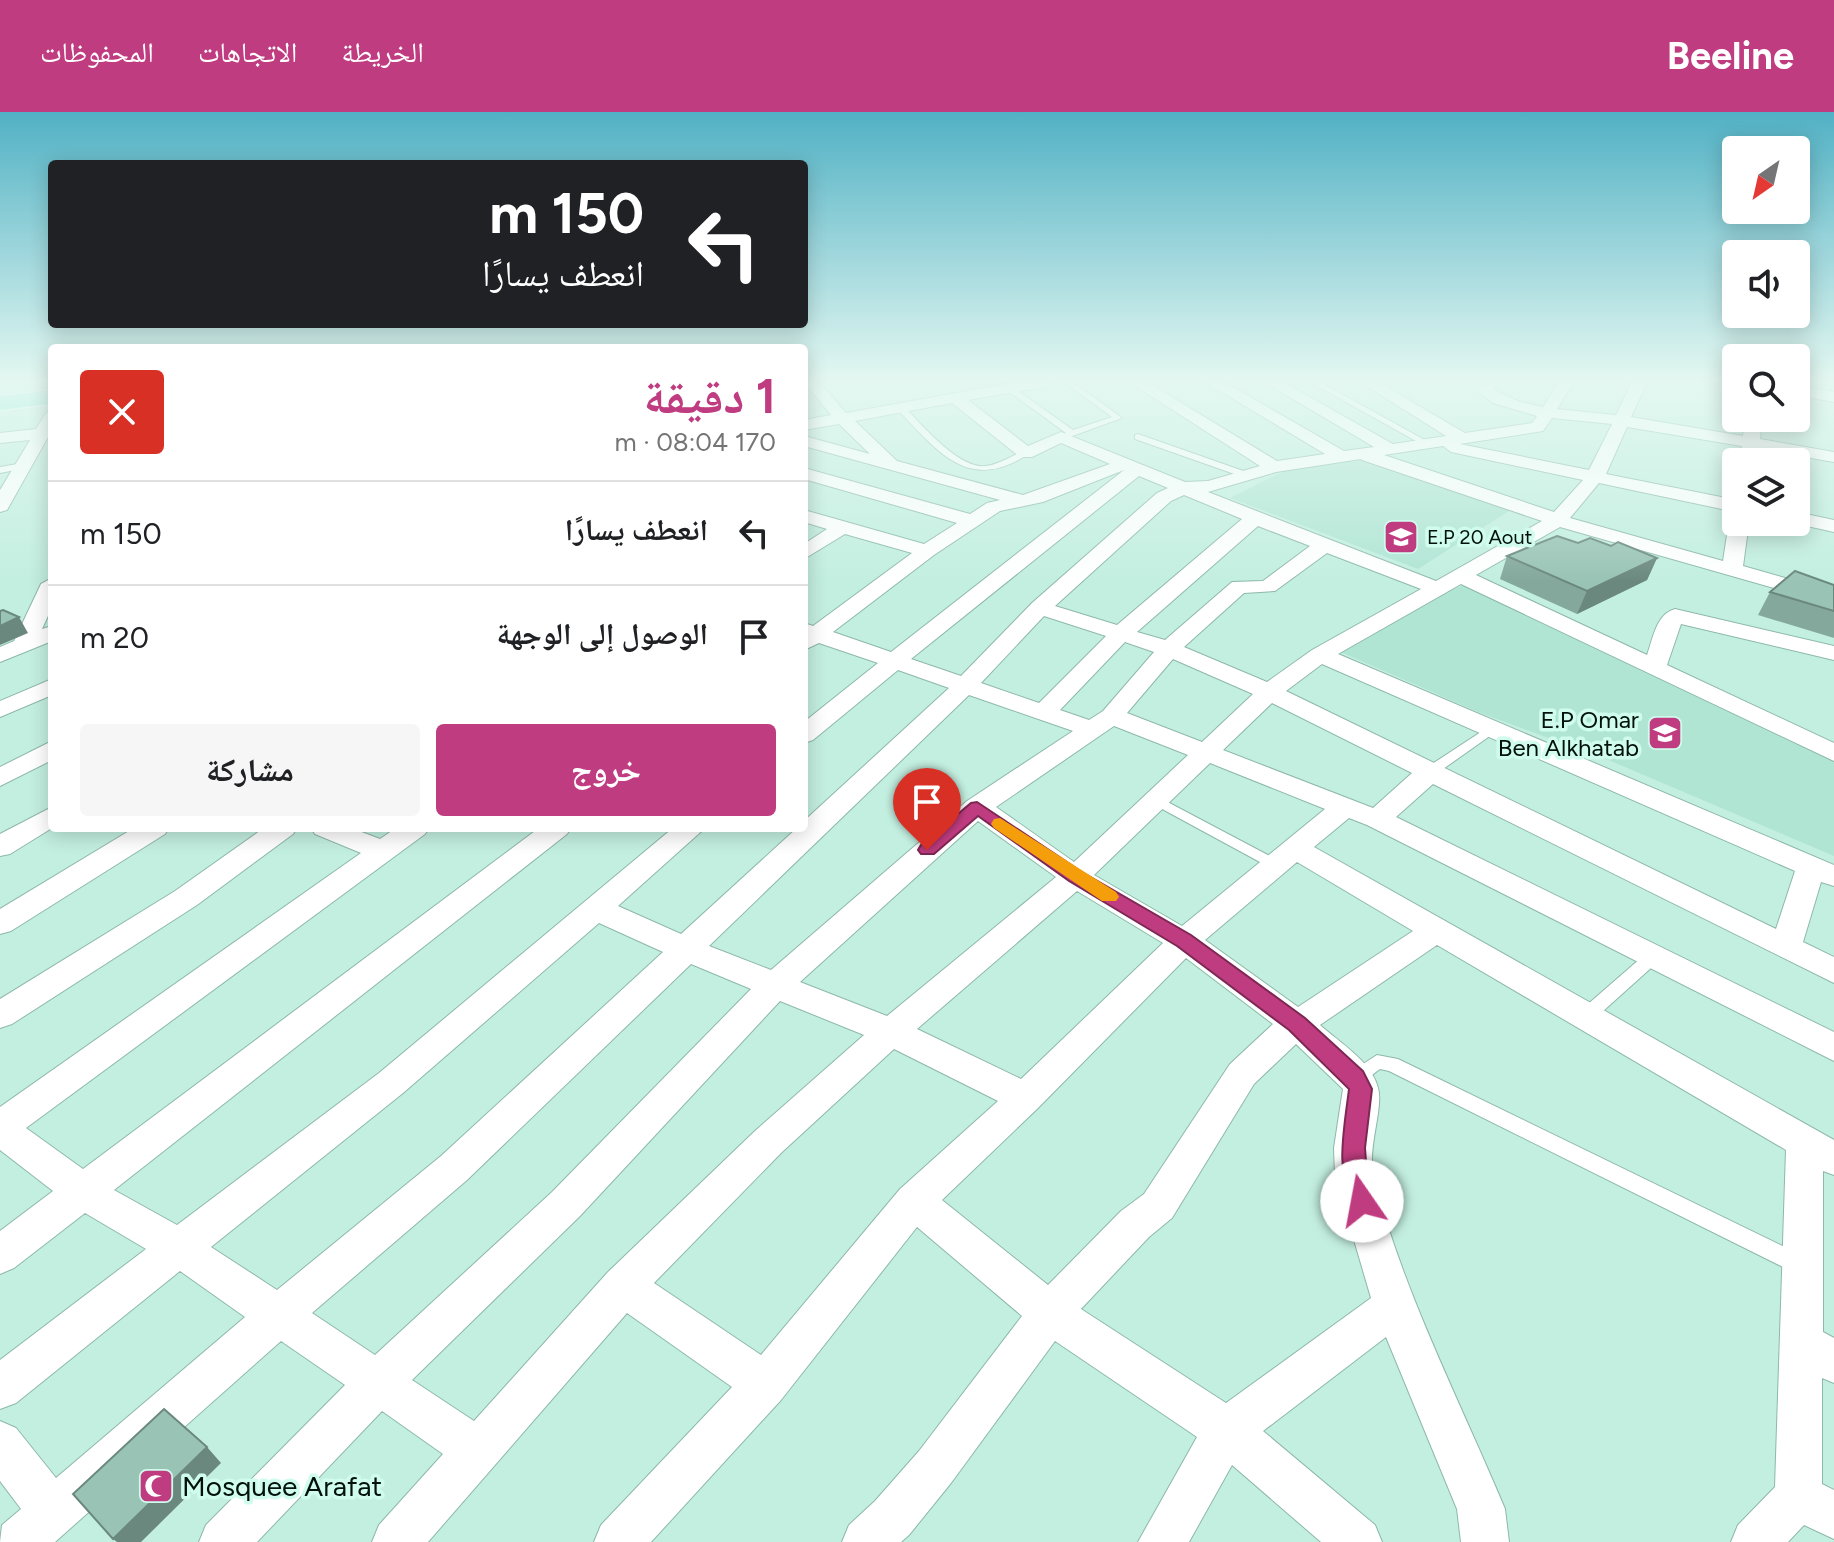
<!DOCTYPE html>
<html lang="ar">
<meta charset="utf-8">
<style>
body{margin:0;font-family:Figtree,"Noto Naskh Arabic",sans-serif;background:#f6f6f6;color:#202124;direction:rtl;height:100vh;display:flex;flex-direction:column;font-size:30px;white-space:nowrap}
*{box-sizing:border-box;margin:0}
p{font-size:26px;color:#757577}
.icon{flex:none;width:44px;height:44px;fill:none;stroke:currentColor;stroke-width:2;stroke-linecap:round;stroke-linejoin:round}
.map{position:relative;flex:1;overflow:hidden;direction:ltr}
.panel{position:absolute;left:48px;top:232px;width:760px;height:488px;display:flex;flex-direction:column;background:#fff;border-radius:8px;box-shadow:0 4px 20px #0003;direction:rtl}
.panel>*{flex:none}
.guide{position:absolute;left:48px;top:48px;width:760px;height:168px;border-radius:8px;box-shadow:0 4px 20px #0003;direction:rtl;background:#202124;color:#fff;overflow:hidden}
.needle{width:52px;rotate:214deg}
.controls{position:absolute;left:1722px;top:24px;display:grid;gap:16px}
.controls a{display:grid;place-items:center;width:88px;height:88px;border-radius:8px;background:#fff;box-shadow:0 4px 20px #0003;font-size:40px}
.pin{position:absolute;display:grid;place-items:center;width:68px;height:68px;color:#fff;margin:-82px -34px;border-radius:50% 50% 50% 0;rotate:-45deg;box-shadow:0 0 8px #0007}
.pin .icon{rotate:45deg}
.me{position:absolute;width:88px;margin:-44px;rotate:348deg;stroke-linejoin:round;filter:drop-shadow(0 0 6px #0008)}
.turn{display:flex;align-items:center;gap:28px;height:168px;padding:0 32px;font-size:36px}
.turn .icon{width:104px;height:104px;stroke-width:2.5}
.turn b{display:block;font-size:56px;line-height:68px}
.round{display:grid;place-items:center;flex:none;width:84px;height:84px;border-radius:8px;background:#f6f6f6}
.headline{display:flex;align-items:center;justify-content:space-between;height:136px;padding:0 32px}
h1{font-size:48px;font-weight:700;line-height:60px;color:#c03c80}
.action{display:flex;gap:16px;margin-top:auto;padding:16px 32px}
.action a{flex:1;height:92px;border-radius:8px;background:#c03c80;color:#fff;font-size:32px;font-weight:700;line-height:92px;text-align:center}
.action a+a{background:#f6f6f6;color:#202124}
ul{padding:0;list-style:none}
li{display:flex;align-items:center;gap:24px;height:104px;padding:0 32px;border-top:2px solid #e0e0e0}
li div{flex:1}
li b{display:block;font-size:30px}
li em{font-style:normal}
header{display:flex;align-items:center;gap:48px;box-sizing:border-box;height:112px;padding:0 40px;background:#c03c80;color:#fff}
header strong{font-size:38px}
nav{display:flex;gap:44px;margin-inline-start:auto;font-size:28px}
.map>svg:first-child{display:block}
.built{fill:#b0e5d4}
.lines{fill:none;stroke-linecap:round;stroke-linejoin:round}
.lane-casing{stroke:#8db8aa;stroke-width:2}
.street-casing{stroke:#8db8aa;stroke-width:2}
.primary-casing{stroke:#fff;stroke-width:2}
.lane{fill:#fff;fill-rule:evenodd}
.street{fill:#fff;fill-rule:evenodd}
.primary{fill:#73e9d1;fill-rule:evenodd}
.wall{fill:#84a89c}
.shaded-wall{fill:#6b887f}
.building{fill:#99c3b5;stroke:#6b887f;stroke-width:2}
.route{fill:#c03c80;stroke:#7d2753;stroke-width:2}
.slow{fill:#f59e0b}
.labels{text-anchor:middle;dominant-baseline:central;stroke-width:7;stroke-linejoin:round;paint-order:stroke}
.far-poi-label{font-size:20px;fill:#02110c;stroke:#d0fced;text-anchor:start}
.poi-label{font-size:24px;fill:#02110c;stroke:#d0fced;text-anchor:end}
.near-poi-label{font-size:28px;fill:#02110c;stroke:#d0fced;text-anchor:start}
</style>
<header>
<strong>Beeline</strong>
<nav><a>الخريطة</a><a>الاتجاهات</a><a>المحفوظات</a></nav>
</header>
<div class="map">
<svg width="1834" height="1430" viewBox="0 0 1834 1430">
<rect width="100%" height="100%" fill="#c3efe0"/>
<!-- built -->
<path class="built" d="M1374 348 1517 394 1418 457 1230 386 1294 354Z
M1469 471 1834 640V744L1611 649 1478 600 1336 538 1370 512Z"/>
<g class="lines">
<!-- lane casing -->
<g class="lane-casing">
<path id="lane" d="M1064 270H1073L1122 306 1064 327H1058V323L1066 321 1004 276 1011 274 1073 318 1112 305Z
M1310 270H1320L1432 332 1425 334Z
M896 292H902C919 310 958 357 985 354 999 353 1013 343 1026 338L1030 341C968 383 938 339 896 296Z
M1138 322 1249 361 1250 363 1243 365 1135 327V323Z
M23 351 27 354 26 356 0 361V355Z
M1490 614 1494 615 1496 618 1494 621 1436 662H1426L1424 659 1426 656Z
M1158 685 1281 750 1283 753 1276 758 1271 756 1153 692 1151 689Z
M1655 837 1661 839 1663 843 1661 847 1592 909 1586 910 1580 909 1578 904 1580 899 1649 839Z
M1377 943 1398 947 1805 1145 1808 1152 1805 1159 1798 1161 1791 1159 1389 959 1380 957C1370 964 1361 975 1349 971L1346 966 1349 961Z"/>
</g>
<!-- street casing -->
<g class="street-casing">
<path id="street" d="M804 270H819L846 301 1016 270H1050L1043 275 968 288 1028 334 1061 320 1185 370 1208 369 1260 354 1129 270H1147L1277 349 1325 342 1205 270H1224L1344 339 1374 335 1264 270H1283L1393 332 1446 324 1360 270H1378L1465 321 1532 311 1537 304 1493 291 1478 279 1482 270H1497L1494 278 1520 290 1543 295 1559 270H1574L1557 297 1616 303 1632 270H1647L1631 305 1743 324 1746 306H1762L1760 327 1834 340V350L1758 337 1757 350H1739L1742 334 1627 315 1606 362 1736 388V400L1599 371 1570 406 1723 449 1729 410 1736 405V410H1749L1743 454 1834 480V493L1560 415 1476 463 1647 543C1653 527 1656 502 1675 497L1834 534V548L1681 512 1667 553 1834 631V649L1461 472 1338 542 1834 753V774L1821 770 1803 830 1834 845V871L1433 672 1396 705 1834 920V949L1367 713 1349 706 1314 735 1834 1028V1063L1823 1059V1220L1834 1226V1271L1822 1266V1372L1834 1378V1427L1804 1413 1788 1430H1731L1738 1413 1775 1375 1786 1038 1437 833 1320 913C1339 930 1372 950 1378 976 1384 997 1366 1037 1374 1067 1404 1182 1459 1287 1505 1397L1509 1430H1461L1457 1397 1386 1225 1263 1319 1375 1413 1382 1430H1321L1232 1353 1189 1430H1138L1197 1325 1055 1229 951 1371 909 1423 901 1430H842L849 1413 875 1389 919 1339 1022 1204 917 1115 781 1288 651 1430H594L601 1413 732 1275 627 1201 428 1430H372L379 1413 443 1342 382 1299 257 1430H199L206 1413 345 1273 281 1229 55 1430H0L2 1413 21 1397 0 1369V1309L16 1316 56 1366 245 1205 180 1159 16 1291 0 1297V1248L146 1137 85 1101 14 1156 0 1162V1119L53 1079 0 1038V995L361 741 315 722 311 716H351L380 727 396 716H429L425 722 26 1016 83 1057 539 716H571L567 722 114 1078 177 1113 379 961 673 716H705L618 794 681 822 797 716H804V709L949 576 898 558 813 628 804 631V610L878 551 819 531 804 538V511L813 514 912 441 845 422 804 447V432L827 417 804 410V398L924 432 957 411 804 367V356L970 402 987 391 1000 388 804 334V324L870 342 839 312 804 318V308L831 303ZM952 291 1020 345H1032L1061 331 1110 352 1023 383 897 349 855 309ZM1552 306 1612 312 1589 358 1460 332 1543 319ZM1443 334 1451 340 1583 368 1554 400 1384 343ZM1361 347 1362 348 1542 409 1436 469 1208 380 1276 360ZM1124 358 891 540 833 520 934 443 1000 399 1043 390ZM1139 364 1168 376 1157 381 1032 491 961 564 911 547ZM1184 383 1242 407 1117 513 1055 494 1171 389ZM1258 414 1310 434 1263 469 1232 470 1165 528 1137 520ZM1327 441 1421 477 1312 538 1267 570 1184 535 1244 481 1275 479ZM1044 504 1106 524 1039 591 981 571ZM1125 530 1154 540 1103 599 1089 608 1060 598ZM1173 547 1253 582 1202 630 1127 601ZM1322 552 1795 759 1776 817 1286 579ZM969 583 1073 619 967 689 771 858 709 834ZM1272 591 1412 661 1373 696 1223 638ZM1114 614 1188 643 1074 750 996 695ZM1210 651 1325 697 1182 814 1094 763ZM978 709 1056 765 887 904 800 870ZM1297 750 1413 819 1298 895 1205 828ZM1077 779 1163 831 1021 967 917 917ZM599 811 663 840 441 1044 277 1178 211 1135 403 981ZM1186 846 1273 912 1230 952 1144 1082 1121 1099 1048 1173 942 1088 1038 996ZM691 852 751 877 552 1080 375 1243 312 1201 467 1068ZM780 889 864 923 755 1019 608 1160 474 1309 412 1268 580 1104ZM1296 932 1343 977 1334 1036 1335 1063 1371 1186 1226 1291 1081 1197 1149 1125 1172 1106 1254 972ZM894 937 998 989 900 1077 761 1243 654 1171 781 1041Z
M1796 273 1834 280V290L1796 283Z
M52 299V325H48L7 398 0 400V378L30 328 0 331V321L36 317 46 301Z
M1796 400 1834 408V420L1789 410H1796Z
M52 466V495L42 517 52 514V529L0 550V535L14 529 41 472Z
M52 567V583L0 605V589Z
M52 629V648L0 674V655Z
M52 695V716L10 742 0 744V722Z
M134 716H169L165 722 11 819 0 822V797Z
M264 716H297L293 722 197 793 12 912 0 916V887L175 779Z"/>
</g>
<!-- primary casing -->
<g class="primary-casing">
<path id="primary" d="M52 278V292L0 298V284Z"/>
</g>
<!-- lane -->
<use href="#lane" class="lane"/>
<!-- street -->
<use href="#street" class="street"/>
<!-- primary -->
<use href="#primary" class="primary"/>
</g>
<!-- wall -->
<path class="wall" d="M1578 431 1611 434 1657 446 1647 468 1577 502 1500 467 1507 444Z
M1834 473V526L1758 503 1770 480Z"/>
<!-- shaded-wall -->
<path class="shaded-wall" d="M1657 446 1647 468 1577 502 1587 479Z
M19 505 28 521 0 533V514Z
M207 1335 221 1351 141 1430H117L113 1427Z"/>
<!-- building -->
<path class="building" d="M1557 424 1578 431 1590 426 1611 434 1618 430 1657 446 1587 479 1507 444Z
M1795 459 1834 473V499L1770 480Z
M3 498 19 505 0 514V499Z
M164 1297 207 1335 113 1427 73 1382Z"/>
<!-- sky -->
<linearGradient id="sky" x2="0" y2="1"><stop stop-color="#51b1c4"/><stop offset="0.57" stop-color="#e4f8f1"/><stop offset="1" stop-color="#e4f8f1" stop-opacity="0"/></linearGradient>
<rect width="1834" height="470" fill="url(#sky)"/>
<!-- route -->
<path class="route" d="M977 690 1082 760 1191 823 1305 906 1363 959 1372 977 1365 1036 1367 1063 1375 1089 1371 1097 1362 1100 1353 1097C1335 1058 1344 1018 1349 977L1289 918 1177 834 1069 769 978 704 934 742H921L918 738 921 733 971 691Z"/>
<!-- slow -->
<path class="slow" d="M1000 706 1116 780 1119 785 1116 789H1102L994 716 991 712 994 707Z"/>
<!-- icons -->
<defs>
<g id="school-square" transform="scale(1.8)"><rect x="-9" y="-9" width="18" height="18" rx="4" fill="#c03c80" stroke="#d0fced"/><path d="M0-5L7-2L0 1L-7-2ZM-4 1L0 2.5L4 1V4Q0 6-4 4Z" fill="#fff"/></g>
<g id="mosque-square" transform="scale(1.8)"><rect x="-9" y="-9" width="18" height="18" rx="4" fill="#c03c80" stroke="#d0fced"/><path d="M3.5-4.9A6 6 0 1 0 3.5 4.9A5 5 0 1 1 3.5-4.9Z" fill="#fff"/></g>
</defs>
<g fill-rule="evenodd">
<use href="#school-square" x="1401" y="425"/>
<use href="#school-square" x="1665" y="621"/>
<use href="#mosque-square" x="156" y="1374"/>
</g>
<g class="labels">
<!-- far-poi labels -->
<g class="far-poi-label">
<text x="1427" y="425">E.P 20 Aout</text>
</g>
<!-- poi labels -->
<g class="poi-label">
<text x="1639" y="607">E.P Omar<tspan x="1639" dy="28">Ben Alkhatab</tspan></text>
</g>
<!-- near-poi labels -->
<g class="near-poi-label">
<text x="182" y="1374">Mosquee Arafat</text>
</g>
</g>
</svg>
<div class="controls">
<a><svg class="needle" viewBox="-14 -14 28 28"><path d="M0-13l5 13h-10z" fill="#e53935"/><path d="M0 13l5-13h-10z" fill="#757577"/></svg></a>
<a><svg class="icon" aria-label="sound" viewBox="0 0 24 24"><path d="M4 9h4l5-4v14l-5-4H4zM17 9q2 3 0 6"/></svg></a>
<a><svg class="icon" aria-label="search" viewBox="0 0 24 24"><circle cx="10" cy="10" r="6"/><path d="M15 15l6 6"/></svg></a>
<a><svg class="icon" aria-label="layers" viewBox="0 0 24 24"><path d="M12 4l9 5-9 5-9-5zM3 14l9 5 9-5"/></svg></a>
</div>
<div class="pin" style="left:927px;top:738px;background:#d93025"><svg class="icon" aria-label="arrive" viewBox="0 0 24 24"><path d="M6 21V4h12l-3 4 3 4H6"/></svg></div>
<svg class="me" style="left:1362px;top:1089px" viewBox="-20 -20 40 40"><circle r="19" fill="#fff"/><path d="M0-13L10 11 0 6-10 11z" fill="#c03c80"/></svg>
<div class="guide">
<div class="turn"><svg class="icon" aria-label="left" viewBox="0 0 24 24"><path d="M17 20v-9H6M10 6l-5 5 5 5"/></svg><div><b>150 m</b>انعطف يسارًا</div></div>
</div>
<section class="panel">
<div class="headline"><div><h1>1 دقيقة</h1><p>170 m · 08:04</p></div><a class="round" style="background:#d93025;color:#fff"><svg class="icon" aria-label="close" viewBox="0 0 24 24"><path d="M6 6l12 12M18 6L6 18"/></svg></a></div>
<ul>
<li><svg class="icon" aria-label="left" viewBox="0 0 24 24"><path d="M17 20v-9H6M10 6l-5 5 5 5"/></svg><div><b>انعطف يسارًا</b></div><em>150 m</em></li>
<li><svg class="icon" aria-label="arrive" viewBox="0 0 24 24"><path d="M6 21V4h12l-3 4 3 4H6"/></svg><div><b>الوصول إلى الوجهة</b></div><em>20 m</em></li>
</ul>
<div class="action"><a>خروج</a><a>مشاركة</a></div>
</section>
</div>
